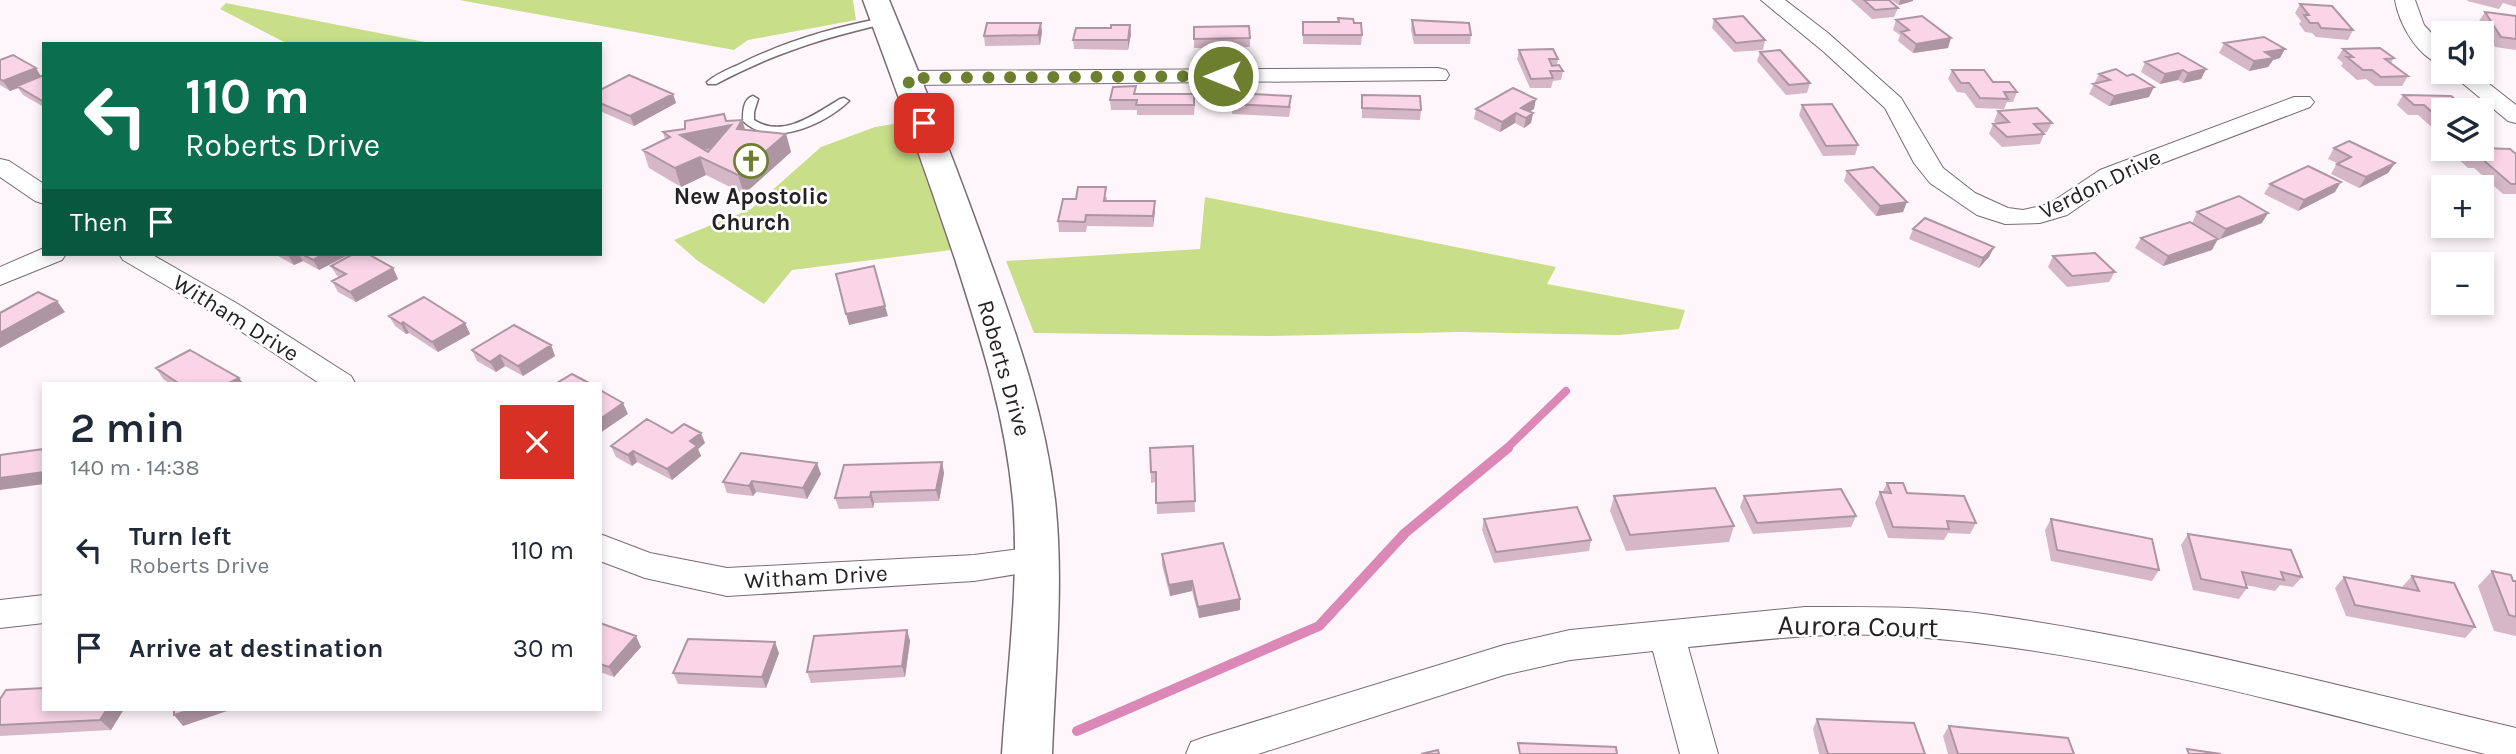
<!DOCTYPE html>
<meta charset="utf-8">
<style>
body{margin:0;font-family:Karla,sans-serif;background:#f6f6f7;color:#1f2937;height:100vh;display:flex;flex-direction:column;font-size:26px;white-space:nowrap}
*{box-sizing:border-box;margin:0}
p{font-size:23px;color:#747a83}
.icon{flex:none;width:38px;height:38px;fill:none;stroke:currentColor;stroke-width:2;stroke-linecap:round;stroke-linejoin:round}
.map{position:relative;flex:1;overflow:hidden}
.sheet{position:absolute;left:42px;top:382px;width:560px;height:329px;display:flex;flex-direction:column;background:#fff;border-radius:0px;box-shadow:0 4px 10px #0003}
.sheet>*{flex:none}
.guide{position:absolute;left:42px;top:42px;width:560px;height:214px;border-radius:0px;box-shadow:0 4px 10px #0003;background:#0b6e4f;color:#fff;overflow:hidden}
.buttons{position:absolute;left:2431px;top:21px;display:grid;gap:14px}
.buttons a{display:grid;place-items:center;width:63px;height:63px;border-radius:0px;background:#fff;box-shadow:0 4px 10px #0003;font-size:35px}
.pin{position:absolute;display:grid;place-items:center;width:60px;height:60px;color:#fff;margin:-30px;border-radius:14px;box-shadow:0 4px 10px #0006}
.me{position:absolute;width:77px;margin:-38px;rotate:270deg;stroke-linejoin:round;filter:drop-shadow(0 0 5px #0008)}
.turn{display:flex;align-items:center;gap:24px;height:147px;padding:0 28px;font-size:32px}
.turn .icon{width:91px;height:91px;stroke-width:2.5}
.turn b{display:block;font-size:49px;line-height:60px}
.then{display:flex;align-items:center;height:66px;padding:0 28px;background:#0003;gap:14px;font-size:26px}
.round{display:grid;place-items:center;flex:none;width:74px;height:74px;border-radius:0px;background:#f6f6f7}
.summary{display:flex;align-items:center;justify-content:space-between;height:119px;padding:0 28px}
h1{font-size:42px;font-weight:600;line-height:52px}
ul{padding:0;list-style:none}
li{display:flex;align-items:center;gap:21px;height:98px;padding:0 28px}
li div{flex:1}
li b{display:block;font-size:26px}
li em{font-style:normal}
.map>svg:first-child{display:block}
.green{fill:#c8de89}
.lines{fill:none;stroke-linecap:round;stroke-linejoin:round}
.stream-far1{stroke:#dc88b7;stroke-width:8}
.stream{stroke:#dc88b7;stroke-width:10}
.lane-casing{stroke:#786c72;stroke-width:3}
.street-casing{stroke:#786c72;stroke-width:2}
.secondary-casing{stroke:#786c72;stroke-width:3}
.lane{fill:#fff;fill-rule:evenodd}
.street{fill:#fff;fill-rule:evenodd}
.secondary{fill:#fff;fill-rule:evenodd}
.wall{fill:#d6b7c7}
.shaded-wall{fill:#ae95a2}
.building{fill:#f9d5e7;stroke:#ae95a2;stroke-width:2;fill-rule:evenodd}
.route{stroke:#6d7f2f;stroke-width:12;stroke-dasharray:0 21.6}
.labels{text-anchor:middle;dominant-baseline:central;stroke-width:5;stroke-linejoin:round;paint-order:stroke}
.street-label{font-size:23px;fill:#262124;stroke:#fff}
.poi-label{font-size:23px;font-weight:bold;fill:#262124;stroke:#fff}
.near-street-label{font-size:28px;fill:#262124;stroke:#fff}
</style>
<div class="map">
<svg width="2516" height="754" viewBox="0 0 2516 754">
<rect width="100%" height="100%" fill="#fef6fa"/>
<!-- green -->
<path class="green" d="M459 0H853L856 20 748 40 734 50Z
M226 3 435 44H288L220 9Z
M906 122 951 250 792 270 764 304 698 261 674 240 751 209 821 147 875 127Z
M1205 197 1556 267 1547 284 1685 310 1679 329 1619 335 1459 332 1268 336 1034 333 1006 261 1200 249Z"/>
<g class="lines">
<!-- stream-far1 -->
<path class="stream-far1" d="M1505 450 1566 391"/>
<!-- stream -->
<path class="stream" d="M1077 731 1319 626 1405 533 1508 448"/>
<!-- lane casing -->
<g class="lane-casing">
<path id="lane" d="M884 18 888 19V23C823 38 774 53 716 84H708L707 82C716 74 729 69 740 64 786 41 834 27 884 18Z
M753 96 758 99 754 112V120C783 139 815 114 840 99L844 98 849 101C825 124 772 149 743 121 743 112 743 99 753 96Z"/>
</g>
<!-- street casing -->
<g class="street-casing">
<path id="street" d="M1761 0H1785L1828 33 1901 98 1943 168 1975 193 2008 208 2023 210 2049 204 2100 170 2294 97H2310L2314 102 2310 107 2118 180 2067 215 2040 223 2005 224 1977 215 1930 183 1914 163 1885 108 1824 52Z
M2395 0H2415L2424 25 2443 46V65C2418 58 2399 24 2395 0Z
M1438 68 1446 70 1449 75 1446 80 907 85 899 83 896 78 899 73 907 71Z
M2449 72H2474L2516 105V123L2508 121Z
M0 159 9 161 44 184V204L35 201 0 177Z
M44 248V254H66L62 260 0 285V267Z
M119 254H151L238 304 351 376 355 383H319L218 316 123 260Z
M600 534 650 553 727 568 974 555 1036 547 1048 551 1053 560 1048 569 974 581 727 596 645 578 600 561Z
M44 595V623L0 628V600Z
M1805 607C1867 607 1930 606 1991 615 2168 640 2342 687 2516 728V754H2485C2289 705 2086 645 1883 635 1818 632 1753 641 1688 647L1718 754H1680L1653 651 1570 660 1504 675 1258 754H1186L1191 742 1205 737 1504 645 1570 630Z"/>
</g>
<!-- secondary casing -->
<g class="secondary-casing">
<path id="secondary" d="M863 0H889C925 87 959 173 990 261 1019 341 1045 416 1055 500 1064 582 1055 672 1052 754H1002C1007 672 1020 582 1013 500 1005 414 981 341 955 259 926 172 895 86 863 0Z"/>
</g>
<!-- lane -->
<use href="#lane" class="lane"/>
<!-- street -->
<use href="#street" class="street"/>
<!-- secondary -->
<use href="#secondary" class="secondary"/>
</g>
<!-- wall -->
<path class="wall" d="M1851 0H1889L1898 8 1894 17 1872 19Z
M1891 0H1913V1L1899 5Z
M2468 0H2516V7L2503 3 2499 9 2467 1Z
M2300 4 2353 30 2348 40 2316 37 2312 33 2305 32 2299 24 2301 21 2295 13Z
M2485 12 2516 16V50L2495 47 2479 21Z
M1714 19 1765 40 1763 50 1734 52 1712 28Z
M1412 20 1471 35 1470 44H1414L1411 30Z
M1896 20 1948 48 1913 53 1898 41 1900 35 1893 30Z
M1303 22 1362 35 1361 45 1303 44Z
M1194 27 1250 38V47L1194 48Z
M1042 32 1040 45 985 46 984 36Z
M1131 34 1128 50 1074 49 1073 40Z
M2224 43 2280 58 2273 60 2268 67 2249 71 2219 53Z
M2343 49 2394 58 2391 63 2408 76 2402 86H2375L2366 79 2357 80 2341 66 2343 63 2337 58Z
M1519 50 1558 59 1557 65 1563 71 1561 80 1553 81 1551 88H1530L1517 59Z
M1760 52 1810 83 1807 93 1786 95 1757 61Z
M0 60 41 76 44 75V107L23 95 18 88 10 91 0 85Z
M2145 62 2206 69 2201 79 2183 83 2178 80 2160 84 2141 72Z
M1952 70 1993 82 2017 92 2013 102H2007L2004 109 1976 108 1965 93 1957 92 1948 79Z
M2099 74 2149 97 2109 106 2089 94Z
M600 90 673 94 676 103 634 126 600 111Z
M1136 94 1195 103 1194 115H1137V110H1111L1110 100Z
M1362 95 1421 110 1420 120 1362 118Z
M2403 95 2465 107 2463 110H2443V137L2418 115H2408L2397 105Z
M1232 104 1291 106 1289 117 1232 114Z
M1802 105 1858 145 1855 155 1823 156 1799 115Z
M1476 109H1534L1529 112 1533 113 1531 123 1524 128 1515 123 1500 132 1474 119Z
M1998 111 2052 123 2047 132 2043 133 2044 134 2040 144 2002 147 1989 134 1993 124 1996 123 1994 121Z
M742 120 745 130 786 134 791 152 744 194 706 175 681 187 649 168 643 150 665 139 663 132 727 121Z
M2334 148 2395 163 2388 173 2359 188 2331 174 2337 163 2328 159Z
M2463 149H2510L2516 154V194H2503L2474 168H2468L2457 158Z
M1847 171 1903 212 1876 216 1844 181Z
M2270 184 2335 192 2298 211 2264 194Z
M1107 197V201H1155V211L1153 227 1087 226 1086 232H1059L1058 221 1076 199Z
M2197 212 2262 223 2220 239 2192 223Z
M1913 229 1994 247 1989 257 1979 268 1909 239Z
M2141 238 2212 250 2163 266 2135 248Z
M277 254H350L319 270 303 261 294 265 278 256Z
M2053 256 2115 272 2109 282 2067 287 2048 267Z
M331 266 393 268 398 279 356 302 338 292 332 281 339 277 337 276Z
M389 316 465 323 470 334 438 352 409 333 406 334 395 326Z
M551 345 555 356 523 376 505 366 496 372 477 361 472 350Z
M156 368 243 383H169L163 379Z
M672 433 705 443 698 449 701 456 672 480 637 462 632 466 616 457 611 446Z
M1193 446 1195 512 1157 514 1156 482 1151 483 1150 448Z
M942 462 944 473 939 501 874 503 873 508 839 509 835 498Z
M821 474 807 499 756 492 753 496 727 493 723 482Z
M1887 483 1907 493 1976 523 1970 534 1948 533 1944 540 1888 538 1875 503 1880 492 1882 493Z
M1614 496 1734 526 1729 542 1626 551 1610 511Z
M1744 496 1856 516 1851 527 1753 534 1740 507Z
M1484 519 1591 540 1589 551 1494 563 1482 530Z
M2051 519 2159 570 2152 581 2051 561 2045 530Z
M2188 534 2302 577 2293 587 2280 585 2275 591 2246 585 2247 588 2239 599 2193 590 2181 545Z
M1162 554 1240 599V610L1199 618 1192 591 1170 596 1162 565Z
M2492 571 2516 581V636L2494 631 2478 586Z
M2412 576 2475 627 2465 638 2346 616 2335 588 2344 577 2403 588 2402 587Z
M600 623 641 647 614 677 600 672Z
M907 630 910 641 905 677 811 683 807 672Z
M779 653 766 688 678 684 673 673Z
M0 699 124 709 111 730 0 736Z
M1817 719 1925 754H1819L1813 729Z
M1949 726 2074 754H1948L1943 736Z"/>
<!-- shaded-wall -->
<path class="shaded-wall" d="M1900 0H1913V1L1899 5Z
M1041 23 1042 32 1040 45 1038 35Z
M1130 25 1131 34 1128 50V40Z
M1951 38 1948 48 1913 53 1916 44Z
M2285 49 2280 58 2273 60 2268 67 2249 71 2254 61 2265 52Z
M36 68 42 78 17 86 18 88 10 91 3 81Z
M2206 69 2201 79 2183 83 2188 73Z
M2183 70 2178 80 2160 84 2165 74Z
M2154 87 2149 97 2109 106 2114 96Z
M673 94 676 103 634 126 630 116Z
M1536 99 1534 109 1522 116 1521 108Z
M1516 113 1515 123 1500 132 1502 122Z
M1533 113 1531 123 1524 128 1526 118Z
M742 120 748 138 737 129Z
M731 125 737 143 686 153 680 135Z
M786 134 791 152 744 194 738 175Z
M700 157 706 175 681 187 675 168Z
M2395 163 2388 173 2359 188 2366 177Z
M2341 182 2335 192 2298 211 2304 200Z
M1155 201V211L1153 227V216Z
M1907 202 1903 212 1876 216 1880 206Z
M2268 213 2262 223 2220 239 2226 229Z
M2218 239 2212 250 2163 266 2168 256Z
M1994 247 1989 257 1979 268 1983 258Z
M290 254H298L303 261 294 265 288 255Z
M324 254H350L319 270 313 260Z
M393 268 398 279 356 302 350 292Z
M57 301 65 312 0 348V333Z
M885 306 888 316 849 325 846 314Z
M403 322 409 333 406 334 401 324Z
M465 323 470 334 438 352 432 342Z
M551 345 555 356 523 376 518 366Z
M500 355 505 366 496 372 490 362Z
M239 378 243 383H229Z
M623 403 628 414 600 433V419Z
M701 433 705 443 698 449 701 456 672 480 667 469 690 441Z
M633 451 637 462 632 466 628 455Z
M942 462 944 473 939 501 936 490Z
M817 463 821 474 807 499 803 488Z
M44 472V484L0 490V478Z
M752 481 756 492 753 496 749 486Z
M871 492 874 503 873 508 870 497Z
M1192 581V591L1170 596 1169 585Z
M1240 599V610L1199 618 1198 607Z
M907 630 910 641 905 677 902 666Z
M636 636 641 647 614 677 609 667Z
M775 642 779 653 766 688 762 677Z
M107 709H124L111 730 100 720Z
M193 709H233L183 726 174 715Z"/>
<!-- building -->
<path class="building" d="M1864 0H1889L1898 8 1875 10Z
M2300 4 2332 6 2353 30 2321 28 2318 23H2310L2304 15H2309Z
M2485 12 2516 16V39L2501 37Z
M1743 16 1765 40 1736 43 1714 19Z
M1922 16 1951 38 1916 44 1901 32 1909 30 1896 20Z
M1338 18 1353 19 1354 23H1361L1362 35H1303V22H1339Z
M1412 20 1469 23 1471 35H1415Z
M987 23H1041L1038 35 984 36Z
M1111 25H1130L1128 40H1073L1076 28H1111Z
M1249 26 1250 38 1194 39V27Z
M2264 37 2285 49 2265 52 2274 58 2254 61 2224 43Z
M2380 48 2394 58 2385 59 2408 76 2381 77 2372 70H2363L2347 57H2353L2343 49Z
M1553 49 1558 59H1549L1552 66 1559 65 1563 71H1550L1553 78 1531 79 1519 50Z
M1780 50 1810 83 1789 85 1760 52Z
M2178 53 2206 69 2188 73 2183 70 2165 74 2145 62Z
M13 55 36 68 3 81 0 79V60Z
M2116 69 2127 76 2133 74 2154 87 2114 96 2093 84 2110 80 2099 74Z
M1952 70H1984L1993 82H2009L2017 92H2004L2008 99 1980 98 1969 83H1961Z
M44 75V102L17 86Z
M629 75 673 94 630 116 600 103V90Z
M1136 86 1134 94H1194V105H1136L1137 100H1110L1113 87Z
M1513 88 1536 99 1521 108 1533 113 1526 118 1516 113 1502 122 1476 109Z
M1234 93 1291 96 1289 107 1232 104Z
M1362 95 1420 96 1421 110 1362 108Z
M2403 95 2451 96 2465 107H2457L2461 110H2443V122L2424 105H2414Z
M1832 104 1858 145 1826 146 1802 105Z
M2037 108 2052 123 2034 124 2044 134 2007 137 1993 124 2009 122 1998 111Z
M724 114 726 121 742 120 737 129 786 134 738 175 700 157 675 168 643 150 670 137 663 132 685 129V121ZM731 125 708 152 680 135Z
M2349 141 2395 163 2366 177 2337 164 2351 157 2334 148Z
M2482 148 2510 149 2516 154V184H2511L2481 158H2475L2464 149Z
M2308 166 2341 182 2304 200 2270 184Z
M1873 167 1907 202 1880 206 1847 171Z
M1078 187H1106L1104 201H1155L1153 216 1086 215 1085 222 1058 221 1063 199H1076Z
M2239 196 2268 213 2226 229 2197 212Z
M1925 218 1994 247 1983 258 1913 229Z
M2190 222 2218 239 2168 256 2141 238Z
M2095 253 2115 272 2072 276 2053 256Z
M302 254H324L313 260Z
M353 254H368L393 268 350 292 332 281 346 274 331 266Z
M874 266 885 306 846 314 836 274Z
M38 292 57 301 0 333V313Z
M424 297 465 323 432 342 403 322 401 324 389 316Z
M514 325 551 345 518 366 500 355 490 362 472 350Z
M190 350 239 378 229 383H178L156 368Z
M572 374 589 383H557Z
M600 390 623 403 600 419Z
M647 419 672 433 684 424 701 433 690 441 697 446 667 469 633 451 628 455 611 446Z
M1193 446 1195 501 1156 503V472H1151L1150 448Z
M44 449V472L0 478V455Z
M741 453 817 463 803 488 752 481 749 486 723 482Z
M942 462 936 490 871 492 870 497 835 498 844 465Z
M1887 483H1903L1907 493 1964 496 1976 523 1947 521 1949 529 1893 527 1880 492 1891 493Z
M1715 488 1734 526 1630 535 1614 496Z
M1841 489 1856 516 1757 523 1744 496Z
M1577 507 1591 540 1496 552 1484 519Z
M2051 519 2152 539 2159 570 2057 550Z
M2188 534 2291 550 2302 577 2281 572 2284 580 2242 572 2247 588 2201 579Z
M1223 543 1240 599 1198 607 1192 581 1169 585 1162 554Z
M2492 571 2511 575 2513 581H2516V617L2509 615Z
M2412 576 2454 583 2475 627 2355 605 2344 577 2419 591Z
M600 623 636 636 609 667 600 664Z
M907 630 902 666 807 672 814 636Z
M688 639 775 642 762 677 673 673Z
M44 688V709H107L100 720 0 725V699L6 690Z
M174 709H193L174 715Z
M1817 719 1914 723 1925 754H1828Z
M1949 726 2068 738 2074 754H1958Z
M1518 743 1616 747 1617 754H1520Z
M2187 749 2221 754H2189Z
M1438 750 1439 754H1421Z"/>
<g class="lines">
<!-- route -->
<path class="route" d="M924 123 907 78 1223 76"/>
</g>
<!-- icons -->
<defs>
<g id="church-ring" transform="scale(1.75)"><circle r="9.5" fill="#fff" stroke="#6d7f2f" stroke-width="1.5"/><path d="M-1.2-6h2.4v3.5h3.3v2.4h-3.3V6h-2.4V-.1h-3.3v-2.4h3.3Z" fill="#6d7f2f"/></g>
</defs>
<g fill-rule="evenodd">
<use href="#church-ring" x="751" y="161"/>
</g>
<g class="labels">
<!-- street labels -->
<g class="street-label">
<text transform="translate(2100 184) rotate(-26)">Verdon Drive</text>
<text transform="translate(236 318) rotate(32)">Witham Drive</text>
<text transform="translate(1004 368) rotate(74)">Roberts Drive</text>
<text transform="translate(816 577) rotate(-3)">Witham Drive</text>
</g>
<!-- poi labels -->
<g class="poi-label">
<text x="751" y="196">New Apostolic<tspan x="751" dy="26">Church</tspan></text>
</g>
<!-- near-street labels -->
<g class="near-street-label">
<text transform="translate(1858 626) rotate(1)">Aurora Court</text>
</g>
</g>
</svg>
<div class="buttons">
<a><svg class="icon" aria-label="sound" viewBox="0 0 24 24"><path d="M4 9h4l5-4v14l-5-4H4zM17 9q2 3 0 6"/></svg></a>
<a><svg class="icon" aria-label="layers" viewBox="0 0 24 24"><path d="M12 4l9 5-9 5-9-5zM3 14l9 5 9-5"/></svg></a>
<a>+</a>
<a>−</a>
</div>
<div class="pin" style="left:924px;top:123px;background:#d93025"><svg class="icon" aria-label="arrive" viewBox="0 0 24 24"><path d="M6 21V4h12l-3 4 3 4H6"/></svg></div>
<svg class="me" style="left:1223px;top:76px" viewBox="-20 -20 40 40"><circle r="17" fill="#6d7f2f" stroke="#fff" stroke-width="3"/><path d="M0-11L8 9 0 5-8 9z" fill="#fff"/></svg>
<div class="guide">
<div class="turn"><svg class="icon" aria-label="left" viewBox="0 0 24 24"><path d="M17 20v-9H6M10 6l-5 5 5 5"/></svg><div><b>110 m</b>Roberts Drive</div></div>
<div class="then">Then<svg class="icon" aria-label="arrive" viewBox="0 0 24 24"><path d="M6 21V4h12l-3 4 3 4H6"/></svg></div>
</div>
<section class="sheet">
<div class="summary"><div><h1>2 min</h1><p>140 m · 14:38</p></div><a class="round" style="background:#d93025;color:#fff"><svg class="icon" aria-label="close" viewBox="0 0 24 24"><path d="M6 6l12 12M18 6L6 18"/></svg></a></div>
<ul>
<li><svg class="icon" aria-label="left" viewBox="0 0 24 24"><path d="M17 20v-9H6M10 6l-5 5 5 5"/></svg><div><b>Turn left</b><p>Roberts Drive</p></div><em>110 m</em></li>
<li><svg class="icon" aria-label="arrive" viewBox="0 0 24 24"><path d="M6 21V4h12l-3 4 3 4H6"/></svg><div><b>Arrive at destination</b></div><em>30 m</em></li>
</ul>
</section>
</div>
